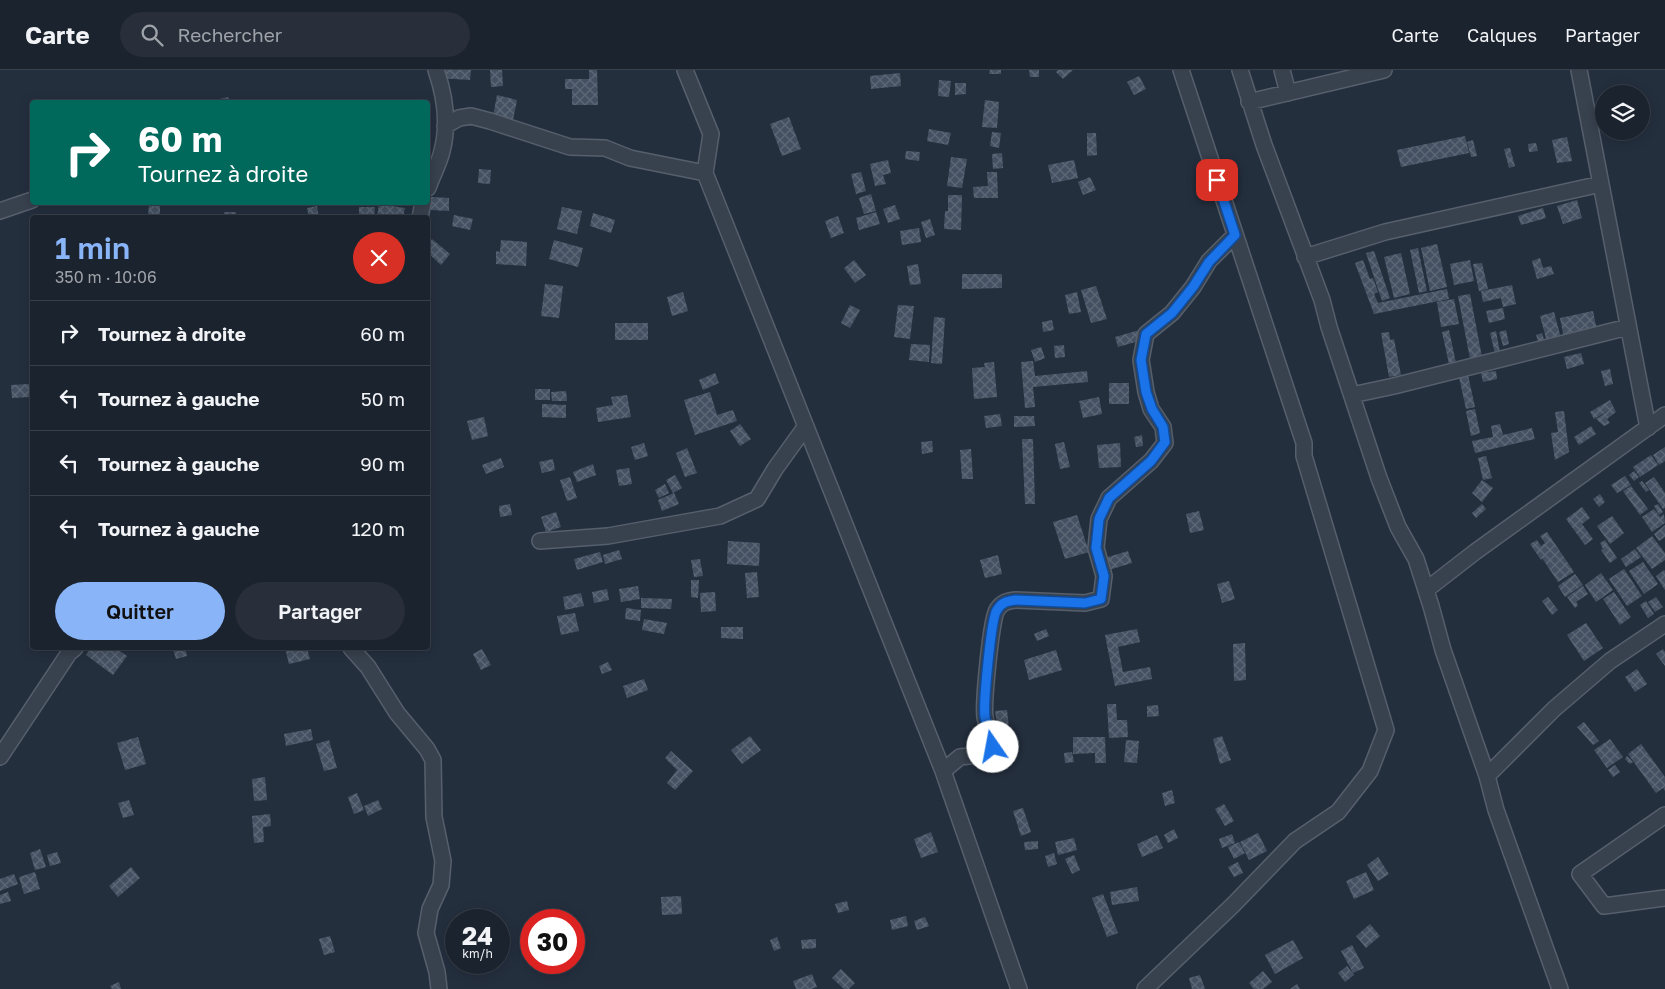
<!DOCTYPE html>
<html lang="fr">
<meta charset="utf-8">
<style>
body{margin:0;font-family:"Golos Text",sans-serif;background:#282f3a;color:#f1f3f6;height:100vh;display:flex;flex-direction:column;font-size:19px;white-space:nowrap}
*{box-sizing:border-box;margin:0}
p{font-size:16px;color:#a0a4aa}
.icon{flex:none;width:28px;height:28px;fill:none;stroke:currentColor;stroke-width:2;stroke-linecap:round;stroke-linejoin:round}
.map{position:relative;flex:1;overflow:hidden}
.drawer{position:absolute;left:30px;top:145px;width:400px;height:435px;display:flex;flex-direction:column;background:#1b232e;border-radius:5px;box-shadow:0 2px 12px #0003,0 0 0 1px #39404a}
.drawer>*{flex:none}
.banner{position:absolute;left:30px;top:30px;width:400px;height:105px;border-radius:5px;box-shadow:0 2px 12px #0003,0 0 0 1px #39404a;background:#00695c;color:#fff;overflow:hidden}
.tools{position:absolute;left:1595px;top:15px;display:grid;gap:10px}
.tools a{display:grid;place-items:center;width:55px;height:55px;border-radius:50%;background:#1b232e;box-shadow:0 2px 12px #0003,0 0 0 1px #39404a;font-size:25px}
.speed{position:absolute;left:445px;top:839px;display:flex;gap:10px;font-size:25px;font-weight:700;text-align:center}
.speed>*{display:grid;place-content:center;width:65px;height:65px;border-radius:50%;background:#1b232e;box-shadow:0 2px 12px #0003,0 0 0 1px #39404a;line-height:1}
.speed small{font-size:12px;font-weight:400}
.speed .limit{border:8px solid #d22;background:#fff;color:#111}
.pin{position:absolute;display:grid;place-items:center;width:42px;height:42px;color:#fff;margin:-21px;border-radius:10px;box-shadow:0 2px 8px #0006}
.me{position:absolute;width:55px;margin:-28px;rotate:348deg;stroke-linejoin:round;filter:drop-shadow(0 0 4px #0008)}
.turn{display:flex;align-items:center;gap:18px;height:105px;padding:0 25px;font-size:22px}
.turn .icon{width:65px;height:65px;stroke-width:2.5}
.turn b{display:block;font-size:35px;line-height:42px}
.round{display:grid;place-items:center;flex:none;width:52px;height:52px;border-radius:26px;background:#282f3a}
.headline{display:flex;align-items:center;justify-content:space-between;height:85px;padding:0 25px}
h1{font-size:30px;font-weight:600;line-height:38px;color:#8ab4f8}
.primary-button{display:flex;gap:10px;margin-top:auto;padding:10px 25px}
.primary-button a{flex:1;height:58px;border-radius:30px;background:#8ab4f8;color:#111;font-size:20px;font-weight:600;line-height:58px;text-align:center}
.primary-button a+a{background:#282f3a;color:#f1f3f6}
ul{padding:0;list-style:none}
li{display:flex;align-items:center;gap:15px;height:65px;padding:0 25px;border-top:1px solid #39404a}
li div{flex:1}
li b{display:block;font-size:19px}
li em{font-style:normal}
header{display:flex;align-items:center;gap:30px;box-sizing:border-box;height:70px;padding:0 25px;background:#1b232e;border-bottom:1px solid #39404a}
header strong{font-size:24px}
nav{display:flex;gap:28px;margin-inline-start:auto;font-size:18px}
.search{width:350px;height:45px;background:#282f3a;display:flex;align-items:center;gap:12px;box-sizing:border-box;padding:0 18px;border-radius:28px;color:#a0a4aa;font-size:19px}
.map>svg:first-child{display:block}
.building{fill:url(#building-cross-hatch)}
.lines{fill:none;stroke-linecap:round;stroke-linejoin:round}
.street-casing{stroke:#565f6c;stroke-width:18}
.street{stroke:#38414e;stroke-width:15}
.route-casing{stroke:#114b97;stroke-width:12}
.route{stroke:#1a73e8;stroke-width:9}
</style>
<header>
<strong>Carte</strong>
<div class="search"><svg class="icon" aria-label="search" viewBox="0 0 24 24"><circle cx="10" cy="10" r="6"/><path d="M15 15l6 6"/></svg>Rechercher</div>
<nav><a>Carte</a><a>Calques</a><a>Partager</a></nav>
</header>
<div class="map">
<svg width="1665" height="919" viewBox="0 0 1665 919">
<defs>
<pattern id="building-cross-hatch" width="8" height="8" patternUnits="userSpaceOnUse" patternTransform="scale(1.25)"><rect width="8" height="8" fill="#455162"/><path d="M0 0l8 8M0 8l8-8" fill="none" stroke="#5d6877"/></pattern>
</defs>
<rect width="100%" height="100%" fill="#242f3e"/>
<!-- building -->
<path class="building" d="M438 0H471L470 10 438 8Z
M490 0H502L503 16 491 17Z
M589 0H597L598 35H572V19H565V9H589Z
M990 0H1001V4H989Z
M1029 0H1039V7H1030Z
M1058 0H1073L1063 9 1056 2Z
M900 3 901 16 871 19 870 6Z
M1139 6 1146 19 1134 25 1127 12Z
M939 10 951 11 949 27 938 26Z
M955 13H966V24L955 25Z
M497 25 517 30 513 50 493 46Z
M228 27 230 32H217L216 30Z
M985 30 999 32 997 58 982 57Z
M789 47 801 79 782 86 770 54Z
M929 59 951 63 948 75 927 71Z
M992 62 1001 63 999 78 990 76Z
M1087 63H1096L1097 85 1087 86Z
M1465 66 1469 83 1401 97 1397 80Z
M1567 67 1572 91 1557 93 1552 70Z
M1473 70 1477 86 1471 87 1467 72Z
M1536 73 1538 81 1529 82 1528 74Z
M1510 78 1515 96 1509 98 1504 79Z
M906 81 920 82 919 91 905 89Z
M1002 83 1003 98 993 99 992 84Z
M951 87 967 89 962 118 947 116Z
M888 90 891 103 883 105 886 114 875 116 870 94Z
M1074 90 1078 108 1052 113 1048 95Z
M479 99 491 100 490 114 478 113Z
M861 102 866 121 856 124 851 104Z
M987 102H997L998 128H974L973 117 988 116Z
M1090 107 1096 120 1083 125 1078 112Z
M871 124 876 141 864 144 859 128Z
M948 125H962L961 160 944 159 945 141H948Z
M431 127 449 128V141L431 140Z
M1577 130 1582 148 1563 154 1557 136Z
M149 134H160V147L148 146Z
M379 134 405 138 403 148 377 147Z
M895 135 900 149 888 153 883 139Z
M317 136 319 148H309L307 138Z
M359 137H375L374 148H359Z
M562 137 582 141 577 164 557 159Z
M1543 138 1546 148 1521 155 1518 146Z
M224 142H236V148H225Z
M876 142 880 154 859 160 856 148Z
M593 143 615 150 611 163 590 156Z
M454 145 473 149 470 160 452 156Z
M838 146 844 163 831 168 825 151Z
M930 149 935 165 926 168 921 152Z
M919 158 921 172 902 175 900 161Z
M432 169 450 184 441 195 428 183V175Z
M501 170 527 172 526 196 496 194V181L500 182Z
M554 170 583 178 578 197 549 189Z
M1437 174 1447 217 1430 221 1421 178Z
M1418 178 1427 221 1419 223 1410 180Z
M1374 181 1390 228 1382 231 1366 183Z
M1401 183 1410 224 1394 228 1384 187Z
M1540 188 1543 198 1551 196 1554 204 1537 209 1532 191Z
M854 190 866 205 855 213 844 198Z
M1363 190 1370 209 1373 208 1378 222 1374 224 1378 233 1447 219 1449 229 1374 244 1355 193Z
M1470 190 1474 211 1454 215 1450 194Z
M1482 193 1488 219 1479 221 1473 194Z
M918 194 921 214 910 215 907 196Z
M962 204H1002V218L962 219Z
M545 214 563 216 559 248 541 246Z
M1512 215 1516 234 1503 237 1501 228 1483 232 1481 221Z
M1096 216 1107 249 1091 253 1081 220Z
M683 222 688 241 672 246 667 227Z
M1077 222 1081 242 1069 244 1065 225Z
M1470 224 1482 287 1470 289 1458 226Z
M1454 229 1459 254 1441 257 1437 232Z
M850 235 860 240 850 258 841 253Z
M898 235 914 236 910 269 894 267Z
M1503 238 1505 249 1489 253 1486 241Z
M1593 241 1597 261 1564 268 1560 248Z
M1554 242 1561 268 1547 272 1540 246Z
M934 247 945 248 942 294 931 293Z
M1052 250 1054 260 1043 262 1042 252Z
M615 253H648V270H615Z
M1143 259 1146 269 1118 277 1115 267Z
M1449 260 1456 293 1449 294 1442 262Z
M1506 260 1509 274 1503 276 1499 262Z
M1496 261 1500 282 1495 283 1490 263Z
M1389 262 1390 270 1394 269 1401 305 1389 307 1381 263Z
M1542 263 1545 272 1539 274 1536 265Z
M911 274 930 275 929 292 909 290Z
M1064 275 1065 287 1055 288 1054 276Z
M1041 277 1045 288 1035 292 1031 280Z
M1581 283 1584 294 1567 299 1564 287Z
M1033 291 1035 306 1087 301 1088 312 1033 317 1035 337 1025 338 1021 292Z
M994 292 997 327 974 329 972 298 985 297 984 293Z
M1610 299 1613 314 1605 316 1601 301Z
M1496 301 1497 309 1483 312 1481 303Z
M715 303 719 313 703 320 699 310Z
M1468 305 1475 337 1466 339 1459 307Z
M1109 313H1129V334H1109Z
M29 314 30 327 12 328 11 315Z
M535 319H550V330H535Z
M566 321 567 331H552L551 322Z
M710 322 717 345 733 340 737 351 695 365 684 330Z
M627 325 631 347 598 352 596 338 613 335 611 327Z
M1099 327 1102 344 1083 348 1079 331Z
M1610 330 1616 342 1607 349 1610 353 1604 356 1596 349 1611 339 1594 349 1590 342Z
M542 334 566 335V348L542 347Z
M1475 339 1480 363 1471 366 1466 341Z
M1564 341 1569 382 1555 390 1551 363 1558 362 1555 342Z
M1000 344 1002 356 986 358 984 346Z
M1014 346H1034L1035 356 1014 357Z
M484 347 488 366 472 370 467 351Z
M740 354 751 369 740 376 730 361Z
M1500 354 1503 365 1532 358 1535 369 1475 383 1472 371 1493 367 1491 356Z
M1591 356 1596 364 1579 375 1574 367Z
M1142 365 1143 376 1136 377 1134 367Z
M1022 369H1033L1035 434H1025Z
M932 371 933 382 922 384 921 372Z
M1064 372 1070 397 1060 399 1055 374Z
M644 373 648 386 635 390 631 377Z
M1120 373 1121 397 1099 398 1097 375Z
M1665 377V391L1659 395 1653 385Z
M687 378 697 403 685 407 676 383Z
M971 379 973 409H962L960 380Z
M1651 385 1658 395 1640 407 1633 397Z
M1486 386 1492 408 1483 410 1478 388Z
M501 388 504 397 486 404 482 395Z
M553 389 555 400 542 403 539 392Z
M593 394 596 405 577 412 573 402Z
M629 398 632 414 619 416 616 400Z
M1634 401 1639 407 1634 411 1629 405Z
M675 405 682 418 673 423 666 410Z
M1625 406 1631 415 1617 423 1611 415Z
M570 407 577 428 567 431 560 410Z
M1654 407 1665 423V438L1663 439 1645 413Z
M1482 410 1493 418 1482 432 1472 423Z
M1642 411 1649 420 1646 422 1639 413Z
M665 414 669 423 659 428 655 420Z
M1631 416 1648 439 1640 445 1623 421Z
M674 423 679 434 662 441 658 430Z
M1600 424 1605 432 1599 437 1593 429Z
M510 434 512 445 500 447 499 436Z
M1482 434 1486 439 1476 448 1472 443Z
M1658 434 1663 442 1659 445 1654 436Z
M1582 437 1590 448 1582 454 1593 469 1585 475 1566 449Z
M1654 439 1660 447 1664 444 1665 453 1652 462 1642 447Z
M1199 441 1204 460 1190 463 1186 444Z
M556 442 561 457 546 462 541 447Z
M1077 445 1089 482 1065 489 1053 452Z
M1612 446 1624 463 1610 474 1597 456Z
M1665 455V467L1659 471 1654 464Z
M1547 462 1574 502 1558 512 1542 488 1541 490 1530 474 1537 470 1541 476 1545 473 1540 466Z
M1652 466 1665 483V490L1652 499 1636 478Z
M1605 470 1617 488 1610 493 1601 480 1603 479 1600 473Z
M728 471 760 473 759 496 727 494Z
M1635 479 1641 487 1626 497 1621 489Z
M619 480 622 489 605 494 603 485Z
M1128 481 1132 493 1102 502 1098 490Z
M600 482 603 492 577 500 574 489Z
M998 485 1002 504 985 508 980 490Z
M700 489 703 506 694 507 691 490Z
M1643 492 1658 514 1644 524 1629 501Z
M1624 499 1642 526 1627 536 1609 509Z
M1664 500 1665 501V520L1656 506Z
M757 502 759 527 747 528 745 503Z
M1601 503 1613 520 1596 532 1585 515Z
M1575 504 1583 515 1565 527 1558 516Z
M691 510H699L698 528 691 527Z
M1229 511 1235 529 1222 533 1217 514Z
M638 516 640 529 621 532 619 519Z
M1583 516 1588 524 1576 532 1578 535 1575 538 1567 527Z
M607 519 609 530 594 533 592 522Z
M715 522 716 541 701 542 700 523Z
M1614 522 1631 547 1620 555 1603 529Z
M581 523 584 536 565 540 563 527Z
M1548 527 1558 540 1552 545 1542 531Z
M1656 527 1663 537 1655 542 1648 532Z
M641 528 672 529 671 539 641 538Z
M1646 531 1654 544 1648 548 1640 535Z
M626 538 641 540 640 551 625 549Z
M575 543 579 561 561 565 557 546Z
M644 549 667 553 664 564 642 560Z
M1586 553 1603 578 1584 591 1567 565Z
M721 557H743V569L721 568Z
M1046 559 1049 566 1037 571 1034 564Z
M1137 559 1140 572 1118 577 1123 602 1150 597 1152 609 1115 616 1105 565Z
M1245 573 1246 610 1234 611 1233 574Z
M91 578H115L127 586 113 605 86 585Z
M177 578H185L187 586 176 589 173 579Z
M285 578H307L310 589 289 594Z
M482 579 491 595 481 600 473 584Z
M1663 579 1665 582V596L1656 584Z
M1056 580 1062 600 1029 610 1024 590Z
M608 592 612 600 602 604 599 596Z
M1637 599 1647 614 1635 622 1625 607Z
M644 609 648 620 627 628 623 616Z
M1107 634H1116L1117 650H1127L1128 667 1109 668Z
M1158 635 1159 646 1147 647V636Z
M1007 640 1010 667 999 668 995 641Z
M1584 652 1599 671 1593 675 1577 657Z
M311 659 313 670 286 676 284 664Z
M750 666 761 680 742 694 731 680Z
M1222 666 1231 690 1220 694 1213 669Z
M138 667 146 694 125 700 117 673Z
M1073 667H1105L1106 693H1095V683L1073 684Z
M1610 669 1623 687 1607 698 1594 680Z
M329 670 337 698 324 701 316 674Z
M1126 670 1139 671 1137 693 1124 692Z
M1641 674 1665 707V721L1663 718 1656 723 1628 684Z
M671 681 693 701 675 720 667 713 677 700 665 688Z
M1072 682 1074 692 1065 693 1064 683Z
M1627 686 1633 692 1630 694 1625 689Z
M1615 695 1620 702 1613 707 1608 700Z
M265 707 267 730 254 731 252 709Z
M1172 720 1175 733 1165 736 1162 723Z
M357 723 364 740 354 744 348 727Z
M129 730 134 745 123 748 118 733Z
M378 730 382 739 368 746 364 736Z
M1224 734 1234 751 1225 756 1215 739Z
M1023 738 1031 762 1021 766 1013 741Z
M270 744 271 756 263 757 264 772 254 773 252 746Z
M1174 759 1178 768 1168 773 1164 765Z
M931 762 938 782 921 788 914 769Z
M1258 763 1267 781 1249 790 1240 772Z
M1232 764 1235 773 1222 778 1219 769Z
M1157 765 1163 778 1142 787 1137 774Z
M1074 768 1077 780 1058 785 1055 772Z
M1038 771V779L1025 780 1024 772Z
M1239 772 1245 783 1234 789 1228 777Z
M40 779 46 797 35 800 30 783Z
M57 782 61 793 50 796 47 785Z
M1054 783 1057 794 1048 797 1045 786Z
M1074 785 1080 800 1072 804 1065 789Z
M1378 787 1389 804 1378 811 1367 795Z
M1238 792 1243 803 1234 807 1228 797Z
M131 797 140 808 118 827 109 816Z
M35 802 40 819 24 824 19 807Z
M1366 802 1374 820 1354 829 1346 811Z
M14 804 18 814 0 821V809Z
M1137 817 1139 831 1112 835 1110 822Z
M8 822 11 831 0 834V825Z
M1103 824 1118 863 1107 867 1092 828Z
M681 826 682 844 662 845 661 827Z
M847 831 849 840 838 843 835 834Z
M906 846 908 856 892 860 890 850Z
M925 847 929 856 917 860 914 851Z
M1370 854 1380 866 1366 878 1356 866Z
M330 866 335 882 324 885 319 869Z
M777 867 781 878 774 881 770 870Z
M816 869V878L802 879 801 870Z
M1293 870 1303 888 1275 904 1265 885Z
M1352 875 1364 898 1353 903 1341 881Z
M1347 896 1354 905 1345 912 1338 903Z
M841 899 855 913 849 919H844L832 908Z
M1263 901 1272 912 1263 919H1254L1249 913Z
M812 904 817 917 811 919H796L793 911Z
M1200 905 1205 919H1192L1189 908Z
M119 912 121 919H112L110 916Z
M1297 914 1300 919H1290Z"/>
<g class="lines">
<!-- street casing -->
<g class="street-casing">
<path id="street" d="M685 0 711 64 705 103 943 701 1019 919
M1240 0 1264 75 1322 230 1329 257 1379 408 1398 457 1416 489 1431 536 1443 580 1487 706 1496 740 1560 919
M1282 0 1288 23
M1579 0 1648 358
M1249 32 1384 0
M445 56 459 48 471 46 490 51 570 77 605 78 630 88 705 103
M428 118C432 106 439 94 442 81 449 54 445 26 436 0
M0 141 32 130
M420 148 423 132
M1305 187 1385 162 1601 114
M1352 325 1394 316 1628 257
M540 471 608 466 720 446 757 429 775 399 806 356
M1426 520 1475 482 1665 345
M351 578 368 597 397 643 427 679 433 690 434 747 443 791 441 815 430 839 426 863 437 902 439 919
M0 687 69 583 75 578
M943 701 960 687 986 684 993 677C992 665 987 658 985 647 983 635 991 548 997 540 1002 532 1007 531 1016 530L1085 533 1101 529 1104 506 1096 478 1099 449 1109 428 1151 391 1165 373 1163 357 1151 339 1146 322 1141 290 1146 264 1172 243 1193 217 1209 191 1235 165
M1487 706 1554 639 1610 591 1665 554
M1665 745 1580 804 1604 836 1665 828
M1145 919 1233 835 1295 771 1338 742 1370 701 1386 660 1304 386V373L1181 0"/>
</g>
<!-- street -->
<use href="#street" class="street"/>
</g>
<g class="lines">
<!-- route casing -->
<g class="route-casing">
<path id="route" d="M993 677C992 665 987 658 985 647 983 635 991 548 997 540 1002 532 1007 531 1016 530L1085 533 1101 529 1104 506 1096 478 1099 449 1109 428 1151 391 1165 372 1163 357 1152 339 1146 322 1141 290 1146 264 1172 243 1193 217 1209 192 1235 165 1217 110"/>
</g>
<!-- route -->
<use href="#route" class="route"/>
</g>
</svg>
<div class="tools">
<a><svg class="icon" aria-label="layers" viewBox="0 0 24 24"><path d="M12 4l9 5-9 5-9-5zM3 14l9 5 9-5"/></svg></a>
</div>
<div class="speed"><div>24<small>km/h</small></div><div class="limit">30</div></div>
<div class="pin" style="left:1217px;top:110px;background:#d93025"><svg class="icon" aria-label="arrive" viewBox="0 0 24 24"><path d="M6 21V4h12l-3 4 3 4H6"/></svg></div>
<svg class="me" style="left:993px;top:677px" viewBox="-20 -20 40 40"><circle r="19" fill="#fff"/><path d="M0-13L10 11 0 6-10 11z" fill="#1a73e8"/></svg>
<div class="banner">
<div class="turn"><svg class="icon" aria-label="right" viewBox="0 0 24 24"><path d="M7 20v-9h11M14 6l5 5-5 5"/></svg><div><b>60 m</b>Tournez à droite</div></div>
</div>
<section class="drawer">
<div class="headline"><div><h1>1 min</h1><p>350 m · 10:06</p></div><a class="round" style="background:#d93025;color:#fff"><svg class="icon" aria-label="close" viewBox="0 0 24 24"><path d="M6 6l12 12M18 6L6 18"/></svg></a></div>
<ul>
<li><svg class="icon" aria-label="right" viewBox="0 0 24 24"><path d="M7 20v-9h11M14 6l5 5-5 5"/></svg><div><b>Tournez à droite</b></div><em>60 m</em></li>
<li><svg class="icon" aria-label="left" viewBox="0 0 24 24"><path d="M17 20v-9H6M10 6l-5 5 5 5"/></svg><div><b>Tournez à gauche</b></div><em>50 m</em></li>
<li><svg class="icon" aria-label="left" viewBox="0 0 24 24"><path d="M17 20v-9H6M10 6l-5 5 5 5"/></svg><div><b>Tournez à gauche</b></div><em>90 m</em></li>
<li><svg class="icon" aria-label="left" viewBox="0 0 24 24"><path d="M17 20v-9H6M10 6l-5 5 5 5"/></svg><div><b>Tournez à gauche</b></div><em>120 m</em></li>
</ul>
<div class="primary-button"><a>Quitter</a><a>Partager</a></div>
</section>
</div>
